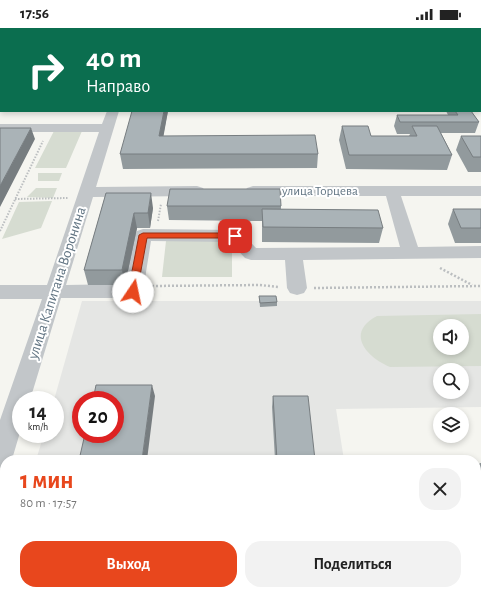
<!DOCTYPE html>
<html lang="ru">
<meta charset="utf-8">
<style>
body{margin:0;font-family:"Alegreya Sans",sans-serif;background:#f2f2f2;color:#222;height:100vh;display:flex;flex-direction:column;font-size:15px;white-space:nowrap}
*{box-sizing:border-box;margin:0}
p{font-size:13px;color:#767676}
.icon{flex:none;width:22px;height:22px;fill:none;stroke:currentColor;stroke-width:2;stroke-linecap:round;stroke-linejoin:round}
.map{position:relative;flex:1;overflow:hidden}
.details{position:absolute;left:0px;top:427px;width:481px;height:140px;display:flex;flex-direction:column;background:#fff;border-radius:16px 16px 0 0;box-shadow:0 2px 6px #0003}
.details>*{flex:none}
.banner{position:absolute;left:0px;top:0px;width:481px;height:84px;box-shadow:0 2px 6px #0003;background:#0b6e4f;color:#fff;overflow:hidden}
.tools{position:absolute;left:433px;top:291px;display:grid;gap:8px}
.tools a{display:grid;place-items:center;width:36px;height:36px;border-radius:50%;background:#fff;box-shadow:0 2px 6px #0003;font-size:20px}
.speed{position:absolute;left:12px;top:363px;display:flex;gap:8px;font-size:20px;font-weight:700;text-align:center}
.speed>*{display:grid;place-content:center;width:52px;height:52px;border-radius:50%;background:#fff;box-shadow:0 2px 6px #0003;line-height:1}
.speed small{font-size:10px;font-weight:400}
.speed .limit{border:6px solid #d22;background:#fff;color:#111}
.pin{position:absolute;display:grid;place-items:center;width:34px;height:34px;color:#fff;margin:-17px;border-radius:8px;box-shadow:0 2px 6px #0006}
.me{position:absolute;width:44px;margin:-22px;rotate:11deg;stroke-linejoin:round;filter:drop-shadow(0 0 3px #0008)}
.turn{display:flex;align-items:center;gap:14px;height:84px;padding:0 20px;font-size:18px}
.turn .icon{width:52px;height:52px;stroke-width:2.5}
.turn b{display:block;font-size:28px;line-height:34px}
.round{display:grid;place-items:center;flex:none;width:42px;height:42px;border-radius:16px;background:#f2f2f2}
.head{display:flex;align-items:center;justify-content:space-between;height:68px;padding:0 20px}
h1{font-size:24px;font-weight:600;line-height:30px;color:#e8471d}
.button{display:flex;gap:8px;margin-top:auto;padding:8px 20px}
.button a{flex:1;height:46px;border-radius:16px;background:#e8471d;color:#fff;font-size:16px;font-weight:600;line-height:46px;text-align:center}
.button a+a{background:#f2f2f2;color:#222}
.status{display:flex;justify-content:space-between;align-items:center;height:28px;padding:0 20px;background:#fff;direction:ltr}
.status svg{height:11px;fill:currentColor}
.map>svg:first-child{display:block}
.built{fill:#e5e6e4;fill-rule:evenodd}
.green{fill:#d6dcd1;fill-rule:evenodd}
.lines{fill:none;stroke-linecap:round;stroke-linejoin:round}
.path-far1{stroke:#bbbec0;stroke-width:2;stroke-dasharray:1.5 1.5;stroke-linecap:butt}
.path{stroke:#bbbec0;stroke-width:2.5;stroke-dasharray:2 2;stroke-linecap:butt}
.minor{fill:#c2c6c9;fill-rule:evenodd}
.wall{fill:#929a9d}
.shaded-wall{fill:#777d80}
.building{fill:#aab3b7;stroke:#777d80}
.route{fill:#e8471d;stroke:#972e13}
.labels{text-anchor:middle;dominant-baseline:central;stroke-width:4;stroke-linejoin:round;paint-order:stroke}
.far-street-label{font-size:13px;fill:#627583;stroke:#fff}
.street-label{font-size:15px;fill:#627583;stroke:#fff}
</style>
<div class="status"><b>17:56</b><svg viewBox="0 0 49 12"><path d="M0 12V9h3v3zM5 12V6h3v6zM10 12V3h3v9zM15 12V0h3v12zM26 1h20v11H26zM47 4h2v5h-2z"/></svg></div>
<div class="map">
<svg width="481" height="567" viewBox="0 0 481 567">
<rect width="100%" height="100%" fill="#f5f5f0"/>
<!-- built -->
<path class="built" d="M82 273H481V379L336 381 344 432H36L44 406H55V372H54ZM440 298H462V320H440ZM440 342H462V364H440ZM81 372H115V406H81Z"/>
<!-- green -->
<path class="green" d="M54 103H82L66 140H35Z
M38 145H62L59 153H38Z
M36 160H57L53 170 27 169Z
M52 173 41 200 2 211 19 174Z
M232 212V249H162L166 213Z
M481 286V338L390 339C366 329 345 305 377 288ZM440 298H462V320H440Z"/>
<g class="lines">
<!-- path-far1 -->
<path class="path-far1" d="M15 171 68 170
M158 193 161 176
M0 203 43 113"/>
<!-- path -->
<path class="path" d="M440 240 472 257
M152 258 260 257 279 259
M314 260 481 258"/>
<!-- minor -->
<path class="minor" d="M0 7H1V13H0Z
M107 83H119L96 159 197 158 203 160 205 163 203 166 197 168 93 169 66 257 125 256 134 207 137 203 143 201 235 202 241 204 256 220 400 219 386 168H253L247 166 245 163 247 160 253 158H481V168H401L418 219 481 218V230L303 232 307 260 304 265 297 267 290 265 287 260 285 232H251L245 230 230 214 151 213 143 263 140 268 133 270H61L30 372H21V401L13 428 11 432H5V438L0 440V392L42 271H0V257H47L99 104H0V96H102Z
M0 542H5V562H18L16 567H0Z
M476 544H481V567H464L462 562H476Z
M72 562H102L101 567H71Z
M250 562H280V567H250Z"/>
</g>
<!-- wall -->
<path class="wall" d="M0 0H110V1H1V8H0Z
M156 0H343V1H156Z
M352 0H481V7H480V1H353Z
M481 35V53L480 52V38Z
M0 46H1V72H0Z
M168 83 163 108 318 126 317 140 123 141 120 126Z
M446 83H471L479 94 475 105H441L452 127 447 142 346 141 339 112 342 98 371 108H409L410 106H397L394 98 397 87H448Z
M461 108H481V144H468L456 122Z
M106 165 153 180 150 200H137L125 257H88L84 242Z
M167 178H281V181L383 200 379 215 262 214V193L169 192Z
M453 181H481V215H455L448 196Z
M259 268 277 274V278L260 279Z
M273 368 315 432H275L272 379Z
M480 435H481V470L476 456V440Z"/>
<!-- shaded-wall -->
<path class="shaded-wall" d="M164 83H168L161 122 159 108Z
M31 100 35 111 0 179V158Z
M151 165 153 180 150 200 148 185Z
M134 185 137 200 125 257 122 242Z
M152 357 155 368 147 432H142Z"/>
<!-- building -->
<path class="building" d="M89 0H109V1H88Z
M156 0H178V1H156Z
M295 0H343L294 1Z
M0 46H1V55H0Z
M132 83H164L159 108 315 107 318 126H120Z
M455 83H471L479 94H400L397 87H458Z
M342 98H368L371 108H417L412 98H437L452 127H349Z
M0 100H31L0 158Z
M461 108H481V129H473Z
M170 161H280L281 178H167Z
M106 165H151L148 185H134L122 242H84Z
M262 181 378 182 383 200 263 199Z
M453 181H481V200H461Z
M259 268H276L277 274 260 275Z
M96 357H152L142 432H79L85 406H115V372H93Z
M273 368H308L315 432H277Z"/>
<!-- route -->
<path class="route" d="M143 205H235L239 208 235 210H147L137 264 133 267 128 264 139 207Z"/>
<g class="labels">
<!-- far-street labels -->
<g class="far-street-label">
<text x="320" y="163">улица Торцева</text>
</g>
<!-- street labels -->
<g class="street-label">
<text transform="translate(57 255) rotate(-72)">улица Капитана Воронина</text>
</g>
</g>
</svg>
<div class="tools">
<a><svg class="icon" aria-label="sound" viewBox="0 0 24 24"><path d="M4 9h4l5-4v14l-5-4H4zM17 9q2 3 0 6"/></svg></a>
<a><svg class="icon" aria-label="search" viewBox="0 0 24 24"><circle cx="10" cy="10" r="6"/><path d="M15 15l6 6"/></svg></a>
<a><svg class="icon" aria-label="layers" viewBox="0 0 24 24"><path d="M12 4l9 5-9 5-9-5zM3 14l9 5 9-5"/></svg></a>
</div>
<div class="speed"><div>14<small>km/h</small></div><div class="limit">20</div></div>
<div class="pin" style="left:235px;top:208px;background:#d93025"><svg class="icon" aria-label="arrive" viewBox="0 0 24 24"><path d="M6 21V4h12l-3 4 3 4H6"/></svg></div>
<svg class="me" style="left:133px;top:264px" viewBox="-20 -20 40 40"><circle r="19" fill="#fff"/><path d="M0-13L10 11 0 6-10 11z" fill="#e8471d"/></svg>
<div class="banner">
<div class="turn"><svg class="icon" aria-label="right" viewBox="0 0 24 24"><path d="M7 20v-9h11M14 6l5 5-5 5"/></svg><div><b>40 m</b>Направо</div></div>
</div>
<section class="details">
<div class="head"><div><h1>1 мин</h1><p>80 m · 17:57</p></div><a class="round"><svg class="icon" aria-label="close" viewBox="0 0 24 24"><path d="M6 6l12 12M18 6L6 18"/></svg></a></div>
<div class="button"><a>Выход</a><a>Поделиться</a></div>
</section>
</div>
